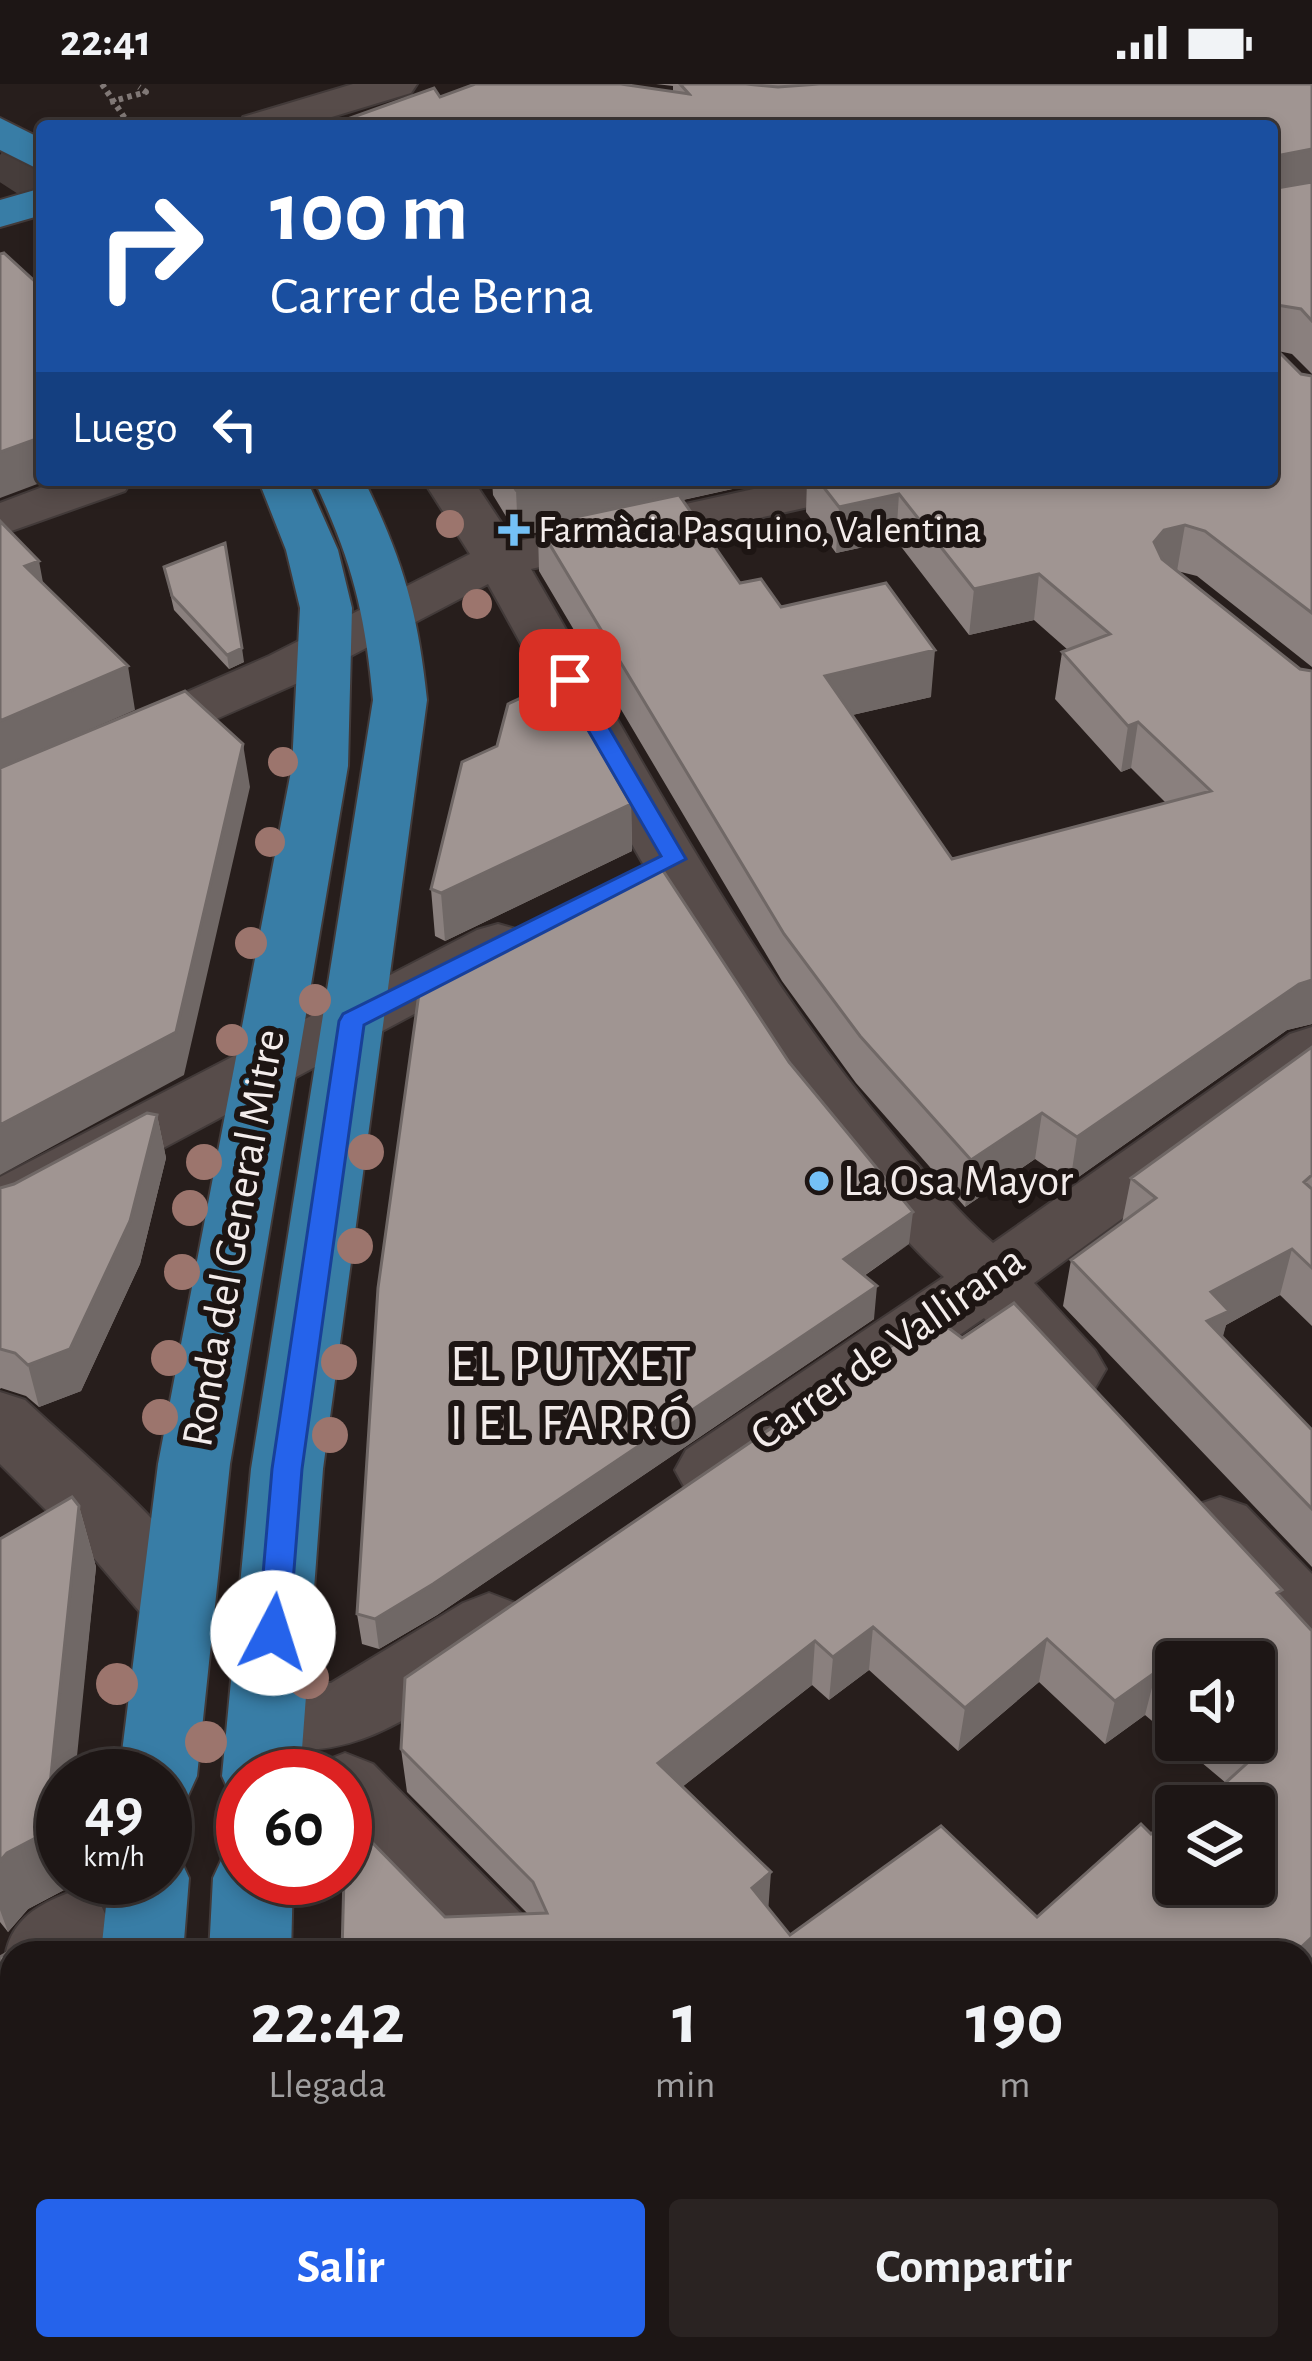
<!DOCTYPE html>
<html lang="es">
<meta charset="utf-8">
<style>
body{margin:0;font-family:"Alegreya Sans",sans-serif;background:#2a2322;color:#f1f3f6;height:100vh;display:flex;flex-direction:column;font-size:45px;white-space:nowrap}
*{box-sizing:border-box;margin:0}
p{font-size:39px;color:#a09fa0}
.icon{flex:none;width:66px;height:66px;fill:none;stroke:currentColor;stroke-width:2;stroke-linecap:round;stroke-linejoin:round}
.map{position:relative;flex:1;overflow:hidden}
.side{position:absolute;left:0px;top:1857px;width:1314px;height:420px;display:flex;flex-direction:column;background:#1d1615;border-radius:36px 36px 0 0;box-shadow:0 6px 18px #0003,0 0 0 3px #3b3534}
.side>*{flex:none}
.guide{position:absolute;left:36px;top:36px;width:1242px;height:366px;border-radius:12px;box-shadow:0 6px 18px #0003,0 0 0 3px #3b3534;background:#1a4fa0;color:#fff;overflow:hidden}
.tools{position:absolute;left:1155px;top:1557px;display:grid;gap:24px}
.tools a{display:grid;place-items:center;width:120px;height:120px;border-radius:12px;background:#1d1615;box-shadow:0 6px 18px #0003,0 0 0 3px #3b3534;font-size:60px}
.speed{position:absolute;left:36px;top:1665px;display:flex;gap:24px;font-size:60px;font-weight:700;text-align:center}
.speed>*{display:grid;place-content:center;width:156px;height:156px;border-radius:50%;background:#1d1615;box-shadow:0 6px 18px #0003,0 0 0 3px #3b3534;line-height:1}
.speed small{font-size:30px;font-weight:400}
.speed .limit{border:18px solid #d22;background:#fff;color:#111}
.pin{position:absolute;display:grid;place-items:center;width:102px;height:102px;color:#fff;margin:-51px;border-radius:24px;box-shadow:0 6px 18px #0006}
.me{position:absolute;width:132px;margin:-66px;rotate:5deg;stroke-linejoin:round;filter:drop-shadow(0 0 9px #0008)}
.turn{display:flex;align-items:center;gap:42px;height:252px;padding:0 36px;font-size:54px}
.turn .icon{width:156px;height:156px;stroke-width:2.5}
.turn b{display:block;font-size:84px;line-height:102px}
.then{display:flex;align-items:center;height:114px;padding:0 36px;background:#0003;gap:24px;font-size:45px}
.eta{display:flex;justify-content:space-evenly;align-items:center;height:204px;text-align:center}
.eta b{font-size:72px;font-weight:600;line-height:84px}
.cta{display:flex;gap:24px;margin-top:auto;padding:24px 36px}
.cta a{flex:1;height:138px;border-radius:12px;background:#2563eb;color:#fff;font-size:48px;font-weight:600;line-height:138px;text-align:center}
.cta a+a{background:#2a2322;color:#f1f3f6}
.status{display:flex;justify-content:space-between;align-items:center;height:84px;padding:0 60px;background:#1d1615;direction:ltr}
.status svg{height:33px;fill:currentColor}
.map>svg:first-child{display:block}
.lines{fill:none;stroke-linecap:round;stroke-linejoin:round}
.major-tunnel{stroke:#463d3b;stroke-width:46;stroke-dasharray:46 24;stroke-linecap:butt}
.minor-casing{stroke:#423a39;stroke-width:4}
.major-casing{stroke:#423a39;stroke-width:4}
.path{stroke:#807876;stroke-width:6;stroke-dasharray:4.5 4.5;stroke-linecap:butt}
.minor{fill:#574c4a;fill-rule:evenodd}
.major{fill:#387da6;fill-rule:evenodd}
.tree{fill:#9c756d}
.wall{fill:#8a807e;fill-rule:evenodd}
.shaded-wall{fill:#706866}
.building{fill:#a09592;stroke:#706866;stroke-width:3;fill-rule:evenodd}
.route{fill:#2563eb;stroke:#184099;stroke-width:3}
.poi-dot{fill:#74c0f6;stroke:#1d1513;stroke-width:4.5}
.labels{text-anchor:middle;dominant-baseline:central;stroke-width:12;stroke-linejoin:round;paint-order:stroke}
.far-poi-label{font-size:39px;fill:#f3eceb;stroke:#1d1513;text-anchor:start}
.poi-label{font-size:45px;fill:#f3eceb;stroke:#1d1513;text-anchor:start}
.street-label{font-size:45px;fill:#f3eceb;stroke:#1d1513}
.quarter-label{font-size:51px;letter-spacing:3px;fill:#f3eceb;stroke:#1d1513}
</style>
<div class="status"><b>22:41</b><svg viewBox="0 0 49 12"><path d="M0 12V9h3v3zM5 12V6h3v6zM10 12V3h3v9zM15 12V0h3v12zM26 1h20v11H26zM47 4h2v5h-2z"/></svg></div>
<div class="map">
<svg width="1312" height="2277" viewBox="0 0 1312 2277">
<rect width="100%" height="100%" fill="#271e1c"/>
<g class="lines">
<!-- major-tunnel -->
<path class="major-tunnel" d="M0 71 42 98"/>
<!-- minor casing -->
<g class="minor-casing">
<path id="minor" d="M353 0H417L411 9 302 42H237L243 33Z
M61 396H132L125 407 0 451V419Z
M423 396H473L514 458 794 396H887L880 407 531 485C644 679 748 880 894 1052 926 1090 956 1127 993 1159L1290 950 1312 943V996L1034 1199 1095 1266 1106 1285 1095 1304C1040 1322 1018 1272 984 1234L736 1406 711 1415 686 1406 675 1386 686 1366 944 1193C907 1160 878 1122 847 1084 702 906 599 699 488 500L307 595 0 730V690L269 572 470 470Z
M498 840 519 846 528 860 519 874 23 1139 0 1146V1093L477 846Z
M0 1308 25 1316C86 1374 177 1444 214 1519L203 1541 177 1550 151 1541 93 1473 0 1380Z
M1220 1413 1246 1422 1312 1490V1571L1286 1562 1194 1464 1184 1443 1194 1422Z
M489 1509 515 1519 526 1541 515 1563C425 1620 351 1695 239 1654L228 1631 239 1608 266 1598 331 1599 463 1519Z
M345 1669 373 1680 533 1842 545 1869H450L345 1758V1692H311L317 1680Z
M71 1808 100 1819 112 1845 101 1869H12V1898L5 1896C0 1844 30 1823 71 1808Z
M1312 1914V1999L1302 2003V1918Z
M920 2265H1018L1013 2277H915Z"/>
</g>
<!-- major casing -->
<g class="major-casing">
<path id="major" d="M0 34 42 55V87L0 66Z
M42 104V131L0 143V116Z
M263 396H307L338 466 352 524 348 682 230 1380 197 1692 186 1716 165 1724V1692H119L158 1380 292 682 300 524 286 466 260 400Z
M314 396H364C403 476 418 528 427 616L323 1385 300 1692H243V1720L233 1716 222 1692 251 1385 373 616C365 528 352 477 314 396Z
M243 1761V1794H293L291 1869H209L213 1794 225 1768Z
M165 1764 177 1768 189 1794 183 1869H101L109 1794H165Z
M69 2265H159V2277H69Z
M188 2265H278V2277H188Z"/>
</g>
<!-- path -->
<path class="path" d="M102 0 130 42
M110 18 146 8 139 3"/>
<!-- minor -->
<use href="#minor" class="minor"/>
<!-- major -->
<use href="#major" class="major"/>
</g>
<!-- trees -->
<g class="tree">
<circle cx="450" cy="440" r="14"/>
<circle cx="477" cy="520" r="15"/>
<circle cx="283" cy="678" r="15"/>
<circle cx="270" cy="758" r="15"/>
<circle cx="251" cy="859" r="16"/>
<circle cx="315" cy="916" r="16"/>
<circle cx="232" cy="956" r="16"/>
<circle cx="366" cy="1068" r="18"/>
<circle cx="204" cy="1078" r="18"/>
<circle cx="190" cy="1124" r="18"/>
<circle cx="355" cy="1162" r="18"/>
<circle cx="182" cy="1188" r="18"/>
<circle cx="169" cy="1274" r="18"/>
<circle cx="339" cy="1278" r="18"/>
<circle cx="160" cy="1333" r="18"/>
<circle cx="330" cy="1351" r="18"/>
<circle cx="308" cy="1594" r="21"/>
<circle cx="117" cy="1600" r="21"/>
<circle cx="206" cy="1658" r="21"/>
</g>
<!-- wall -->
<path class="wall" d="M656 0H1312V290L1292 270 1278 267 1301 290 1312 292V583L1197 492 1177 487 1300 585 1312 587V940L1287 946 1070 1099 1035 1075 965 1123 856 999 782 897 539 487 538 448 518 452 493 411 492 396H773L683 416 740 499 931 613 852 631 952 775 1166 719 1131 684 1121 688 1055 615 1062 568 1068 566 1034 536 969 551 896 456 836 469 806 428 807 396H1272V42L440 13 673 7V2Z
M164 483 244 578 229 585 174 526Z
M631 720 632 767 445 857 435 852 431 805Z
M1312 963V1242L1280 1211 1226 1241 1222 1253 1312 1346V1483L1063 1222 1071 1176 1122 1139 1131 1094Z
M157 1031 166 1074 140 1180 81 1307 39 1323 26 1312 1 1304 0 1305V1104L14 1100Z
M909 1160 864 1192 874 1235 437 1531 379 1565 362 1560 357 1530Z
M934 1233 1280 1513 1312 1547V1878L1302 1888 342 1869 445 1833 528 1830 407 1708 401 1665ZM1176 1578 1254 1656H1176ZM869 1586 958 1667 1039 1598 1105 1660 1145 1631 1226 1699 1176 1800 1037 1833 790 1851 769 1825 682 1703 812 1601 829 1616Z
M79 1422 96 1483 63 1794H65L64 1806 28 1825 8 1848 0 1838V1455Z"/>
<!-- shaded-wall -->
<path class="shaded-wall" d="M1312 65V107L1272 114 1276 72Z
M42 353V396H48L0 414V368Z
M564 396H773L541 447 538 441V448L518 452 516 406Z
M899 410 896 456 836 469 839 423Z
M1185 441 1177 487 1157 492 1154 458 1164 446Z
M39 477 47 520 25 482Z
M1039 490 1034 536 969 551 974 505Z
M242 564 244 578 229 585 227 571Z
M935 566 931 613 822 638 825 592Z
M128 582 135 626 0 685V637Z
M1138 638 1131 684 1121 688 1128 642Z
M243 660 250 703 184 991 0 1091V1041Z
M631 720 632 767 445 857 441 809Z
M1312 896V940L1287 946 1070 1099 1077 1053 1299 900Z
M1042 1029 1035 1075 965 1123 971 1076Z
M157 1031 166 1074 140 1180 81 1307 39 1323 28 1281Z
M913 1128 909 1160 842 1207 844 1175Z
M1292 1165 1280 1211 1226 1241 1218 1272 1196 1283 1211 1208Z
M877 1202 874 1235 437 1531 379 1565 375 1535Z
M79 1422 96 1483 75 1692H63L64 1806 28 1825 8 1848 0 1826V1777Z
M873 1543 869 1586 829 1616 833 1573Z
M1047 1555 1039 1598 958 1667 965 1624Z
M815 1557 812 1601 658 1722V1679Z
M1156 1588 1145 1631 1105 1660 1115 1617Z
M771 1788 768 1829 752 1804Z
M1312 1853V1878L1302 1888V1869H1295Z
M12 1955V2223L8 2277H0V2114Z
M869 2265H885L883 2277H856Z"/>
<!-- building -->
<path class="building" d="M475 0H621L689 10 680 0H746L778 3 819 0H1312V65L1276 72 1277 104 1312 98V237L1301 225 1277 221 1276 265 1301 290 1312 292V529L1205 447 1185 441 1164 446 1154 458 1162 475 1300 585 1312 587V896L1299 900 1077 1053 1042 1029 971 1076 860 952 784 850 538 441 679 411 740 499 761 495 781 523 886 499 935 566 825 592 952 775 1211 707 1138 638 1128 642 1062 568 1110 550 1039 490 974 505 899 410 839 423 818 396H1272V42H328L434 4 440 13Z
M4 169 42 204V353L0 368V170Z
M510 396H564L516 406Z
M0 437 39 477 25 482 128 582 0 637Z
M225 459 242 564 227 571 172 512 164 483Z
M560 596 631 720 441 809 431 805 462 678 497 662 508 620Z
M185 607 243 660 176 948 0 1041V684Z
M658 779 789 978 913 1128 844 1175 877 1202 433 1500 375 1535 357 1530 378 1204 421 895Z
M1312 963V1091L1304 1098 1312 1105V1184L1292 1165 1211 1208 1229 1227 1207 1237 1312 1346V1425L1071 1176 1156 1114 1131 1094Z
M147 1029 157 1031 130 1137 70 1265 28 1281 15 1269 0 1265V1104L14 1100Z
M1014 1219 1282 1506 1277 1509 1312 1547V1853L1295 1869H342L345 1753 361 1747 445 1833 547 1829 533 1798 401 1665 405 1594 934 1233 962 1254ZM873 1543 965 1624 1047 1555 1115 1617 1156 1588 1176 1605V1578H1254V1656H1238L1256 1671 1200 1722H1254V1800H1176V1736L1170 1732 1151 1750 1141 1740 1037 1833 941 1742 790 1851 752 1804 771 1788 658 1679 815 1557 833 1573Z
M72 1413 79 1422 45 1749 7 1769 0 1777V1455Z
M19 1862 18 1869H12V1955L0 2114V1873Z
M1312 1974V2277H997L1009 2265H1302V1983Z
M340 2265H869L856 2277H341Z"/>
<!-- route -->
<path class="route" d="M570 589 581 596 686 775 364 941 302 1385 289 1549 284 1558 273 1562 262 1558 258 1549 272 1385 339 937 343 930 661 772 559 596Z"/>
<!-- markers -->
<g class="poi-dot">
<path d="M508 428h12v12h12v12h-12v12h-12v-12h-12v-12h12z"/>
<circle cx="819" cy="1097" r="12"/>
</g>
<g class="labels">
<!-- far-poi labels -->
<g class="far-poi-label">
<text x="538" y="446">Farmàcia Pasquino, Valentina</text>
</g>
<!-- poi labels -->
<g class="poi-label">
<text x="843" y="1097">La Osa Mayor</text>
</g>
<!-- street labels -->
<g class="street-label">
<text transform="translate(234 1154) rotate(-80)">Ronda del General Mitre</text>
<text transform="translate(888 1264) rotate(-35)">Carrer de Vallirana</text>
</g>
<!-- quarter labels -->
<g class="quarter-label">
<text x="572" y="1280">EL PUTXET<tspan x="572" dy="59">I EL FARRÓ</tspan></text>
</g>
</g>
</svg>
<div class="tools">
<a><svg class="icon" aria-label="sound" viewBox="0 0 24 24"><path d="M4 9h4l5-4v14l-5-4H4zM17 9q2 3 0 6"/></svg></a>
<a><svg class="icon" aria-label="layers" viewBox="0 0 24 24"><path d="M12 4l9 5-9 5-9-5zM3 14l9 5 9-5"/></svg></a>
</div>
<div class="speed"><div>49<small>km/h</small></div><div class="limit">60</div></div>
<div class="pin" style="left:570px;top:596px;background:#d93025"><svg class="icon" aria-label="arrive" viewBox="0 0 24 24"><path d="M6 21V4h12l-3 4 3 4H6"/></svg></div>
<svg class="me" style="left:273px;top:1549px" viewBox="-20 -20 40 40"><circle r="19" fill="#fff"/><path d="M0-13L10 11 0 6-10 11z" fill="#2563eb"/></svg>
<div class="guide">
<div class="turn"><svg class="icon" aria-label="right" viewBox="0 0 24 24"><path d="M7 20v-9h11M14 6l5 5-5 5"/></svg><div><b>100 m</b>Carrer de Berna</div></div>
<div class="then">Luego<svg class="icon" aria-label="left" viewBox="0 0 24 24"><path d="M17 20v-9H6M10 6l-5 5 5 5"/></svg></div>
</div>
<section class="side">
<div class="eta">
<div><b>22:42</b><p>Llegada</p></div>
<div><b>1</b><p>min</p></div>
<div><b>190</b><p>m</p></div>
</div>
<div class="cta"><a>Salir</a><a>Compartir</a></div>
</section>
</div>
